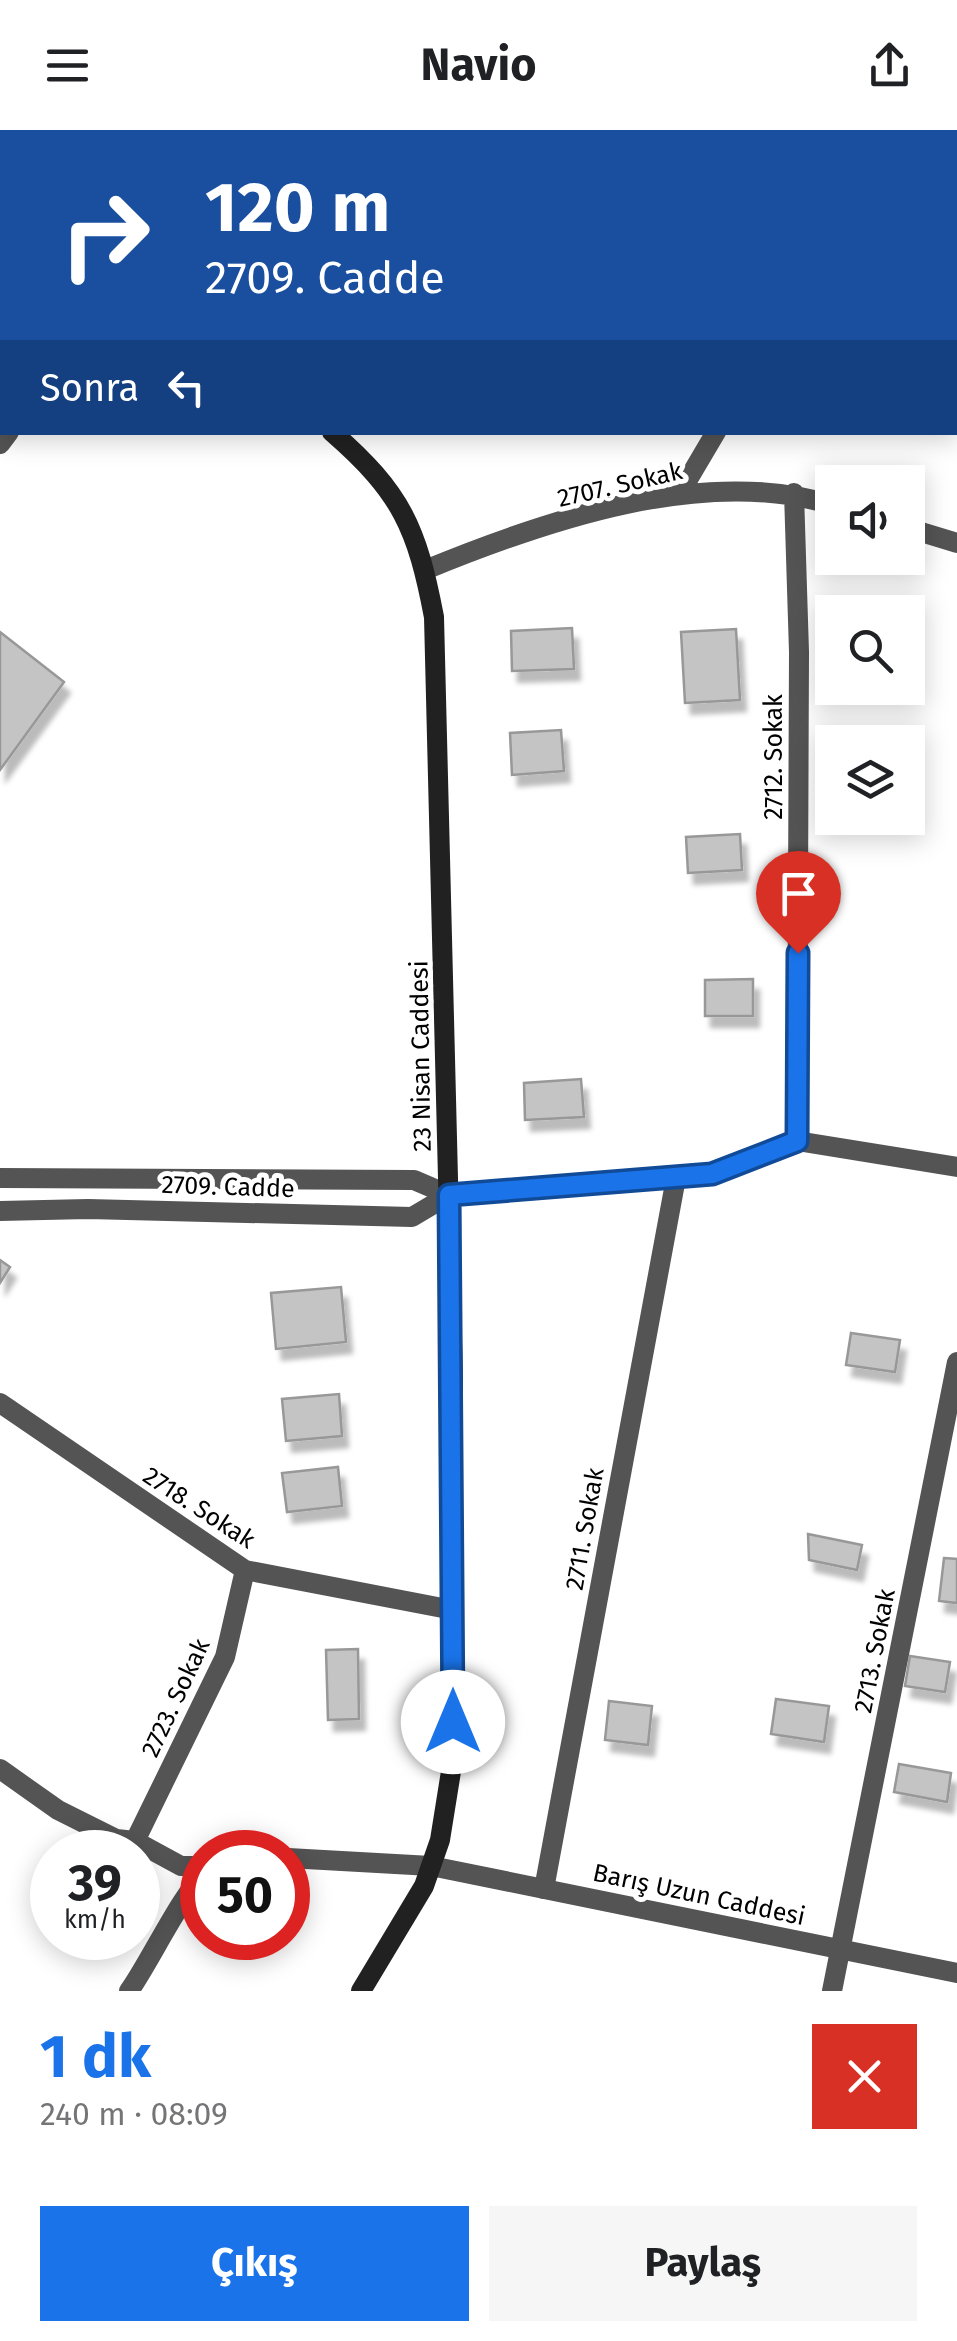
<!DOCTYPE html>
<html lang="tr">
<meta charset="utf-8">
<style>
body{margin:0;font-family:"Fira Sans",sans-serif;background:#f6f6f6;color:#202124;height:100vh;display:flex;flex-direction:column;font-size:38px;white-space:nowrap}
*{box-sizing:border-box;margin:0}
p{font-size:32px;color:#757577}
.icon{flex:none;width:55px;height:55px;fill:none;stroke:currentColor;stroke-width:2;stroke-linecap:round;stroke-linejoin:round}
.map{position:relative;height:1861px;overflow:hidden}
.side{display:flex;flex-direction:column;background:#fff;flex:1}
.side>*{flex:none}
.banner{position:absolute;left:0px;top:0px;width:958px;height:305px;box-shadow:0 5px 25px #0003;background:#1a4fa0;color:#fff;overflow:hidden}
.buttons{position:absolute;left:815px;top:335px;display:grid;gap:20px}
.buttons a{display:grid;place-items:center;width:110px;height:110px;border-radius:0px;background:#fff;box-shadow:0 5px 25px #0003;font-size:50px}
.speed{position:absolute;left:30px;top:1700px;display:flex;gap:20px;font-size:50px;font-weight:700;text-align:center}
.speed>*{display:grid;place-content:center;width:130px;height:130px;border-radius:50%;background:#fff;box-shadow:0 5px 25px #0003;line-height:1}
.speed small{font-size:25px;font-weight:400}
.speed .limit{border:15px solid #d22;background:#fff;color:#111}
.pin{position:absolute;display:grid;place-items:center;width:85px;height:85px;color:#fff;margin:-102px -42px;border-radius:50% 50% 50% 0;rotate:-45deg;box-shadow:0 0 10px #0007}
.pin .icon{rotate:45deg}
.me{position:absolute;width:110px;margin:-55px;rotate:0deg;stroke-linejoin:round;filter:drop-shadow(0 0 8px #0008)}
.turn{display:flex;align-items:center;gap:35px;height:210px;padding:0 40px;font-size:45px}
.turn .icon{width:130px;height:130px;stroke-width:2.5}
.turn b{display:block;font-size:70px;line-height:85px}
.then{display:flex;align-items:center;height:95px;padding:0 40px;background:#0003;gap:20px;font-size:38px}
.round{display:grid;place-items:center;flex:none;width:105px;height:105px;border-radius:0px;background:#f6f6f6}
.head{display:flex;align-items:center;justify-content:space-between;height:170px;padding:0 40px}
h1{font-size:60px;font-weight:700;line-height:75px;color:#1a73e8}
.button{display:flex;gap:20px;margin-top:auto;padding:20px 40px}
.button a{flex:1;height:115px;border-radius:0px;background:#1a73e8;color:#fff;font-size:40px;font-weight:700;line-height:115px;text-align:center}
.button a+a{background:#f6f6f6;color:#202124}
header{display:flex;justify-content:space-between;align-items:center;height:130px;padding:0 40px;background:#fff;font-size:45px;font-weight:700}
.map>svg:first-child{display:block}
.building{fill:#c4c4c4;stroke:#989898;stroke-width:2.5;filter:url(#shadow)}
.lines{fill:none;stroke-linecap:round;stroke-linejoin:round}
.minor{stroke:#545454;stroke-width:20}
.tertiary{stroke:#545454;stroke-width:20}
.secondary{stroke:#212121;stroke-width:20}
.route-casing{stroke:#114b97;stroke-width:25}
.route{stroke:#1a73e8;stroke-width:18}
.labels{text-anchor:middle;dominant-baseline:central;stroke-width:10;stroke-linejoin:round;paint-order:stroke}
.street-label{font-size:25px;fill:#000;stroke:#fff}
</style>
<header><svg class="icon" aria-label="menu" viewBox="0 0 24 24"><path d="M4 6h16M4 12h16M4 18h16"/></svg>Navio<svg class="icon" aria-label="share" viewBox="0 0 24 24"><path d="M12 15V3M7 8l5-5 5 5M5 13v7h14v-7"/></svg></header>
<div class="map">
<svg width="957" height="1861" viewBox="0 0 957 1861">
<defs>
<filter id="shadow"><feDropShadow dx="6" dy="11" stdDeviation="2.5" flood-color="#0004"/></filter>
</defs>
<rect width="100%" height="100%" fill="#fff"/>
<!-- building -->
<path class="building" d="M291 0H339L342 2H289Z
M572 498 574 539 512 541 511 501Z
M736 499 740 570 685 573 681 502Z
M0 502 64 552 0 640Z
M561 600 564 641 512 645 510 603Z
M740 704 742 740 688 743 686 707Z
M753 849V886H705V850Z
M581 949 584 987 525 990 524 953Z
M0 1130 10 1137 0 1153Z
M341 1157 346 1212 276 1219 271 1163Z
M851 1203 900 1210 895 1242 846 1235Z
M339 1264 342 1306 286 1311 282 1269Z
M338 1337 342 1376 287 1382 282 1343Z
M808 1404 862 1415 857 1440 809 1430Z
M944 1428 957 1429V1473L939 1471Z
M358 1519 359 1589 328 1590 326 1520Z
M910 1526 950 1532 945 1562 905 1556Z
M776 1569 829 1576 824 1612 771 1604Z
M609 1571 652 1576 648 1615 605 1610Z
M899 1634 951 1643 947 1672 894 1662Z"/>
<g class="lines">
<!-- minor -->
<path class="minor" d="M438 0 441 2
M178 2 180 0
M551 2 553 0
M934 2 936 0
M0 314 9 302
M680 363 716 302
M794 363 799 522 797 1011
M908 398 957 413
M425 440C544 391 705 335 832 375
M0 1048 414 1050 449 1065
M0 1081 88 1079 412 1087 449 1065 711 1044 797 1011 957 1037
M0 1273 245 1440 453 1480
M0 1639 58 1680 116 1709 135 1711 181 1736H202
M135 1711 225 1527 245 1440
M288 1728 431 1736
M544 1759 676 1048
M129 1861C147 1837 185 1758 202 1748
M832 1861 957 1232"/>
<!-- tertiary -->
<path class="tertiary" d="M431 1736 957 1843"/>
<!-- secondary -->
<path class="secondary" d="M0 47 2 49
M332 302C402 363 417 398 434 487L453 1249V1629L440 1710 424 1756 361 1861"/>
</g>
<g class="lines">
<!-- route casing -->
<g class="route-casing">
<path id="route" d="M453 1592 449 1065 712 1044 797 1011 798 823"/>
</g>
<!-- route -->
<use href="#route" class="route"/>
</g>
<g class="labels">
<!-- street labels -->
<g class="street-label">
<text transform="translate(620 355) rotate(-13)">2707. Sokak</text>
<text transform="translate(774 627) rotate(-90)">2712. Sokak</text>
<text transform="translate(421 926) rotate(-91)">23 Nisan Caddesi</text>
<text transform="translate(228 1057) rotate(2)">2709. Cadde</text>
<text transform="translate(199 1378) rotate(33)">2718. Sokak</text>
<text transform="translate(585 1399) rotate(-80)">2711. Sokak</text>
<text transform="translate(875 1521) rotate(-79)">2713. Sokak</text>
<text transform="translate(176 1568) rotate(-65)">2723. Sokak</text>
<text transform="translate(699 1765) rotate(12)">Barış Uzun Caddesi</text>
</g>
</g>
</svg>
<div class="buttons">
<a><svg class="icon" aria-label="sound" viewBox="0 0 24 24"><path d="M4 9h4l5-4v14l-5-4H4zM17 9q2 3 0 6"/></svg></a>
<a><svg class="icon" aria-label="search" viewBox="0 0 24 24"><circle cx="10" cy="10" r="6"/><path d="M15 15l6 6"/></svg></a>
<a><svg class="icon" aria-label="layers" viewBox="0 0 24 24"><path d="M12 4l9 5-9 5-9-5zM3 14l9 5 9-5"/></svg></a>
</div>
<div class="speed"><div>39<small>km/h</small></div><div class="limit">50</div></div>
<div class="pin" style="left:798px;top:823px;background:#d93025"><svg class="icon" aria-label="arrive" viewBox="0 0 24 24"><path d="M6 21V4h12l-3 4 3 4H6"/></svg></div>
<svg class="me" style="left:453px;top:1592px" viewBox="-20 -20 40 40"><circle r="19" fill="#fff"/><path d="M0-13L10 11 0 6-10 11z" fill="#1a73e8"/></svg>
<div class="banner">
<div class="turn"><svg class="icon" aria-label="right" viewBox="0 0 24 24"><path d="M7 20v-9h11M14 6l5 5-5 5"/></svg><div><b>120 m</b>2709. Cadde</div></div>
<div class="then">Sonra<svg class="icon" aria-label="left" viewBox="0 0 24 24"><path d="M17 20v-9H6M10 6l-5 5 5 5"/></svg></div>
</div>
</div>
<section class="side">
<div class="head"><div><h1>1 dk</h1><p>240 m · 08:09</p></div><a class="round" style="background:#d93025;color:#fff"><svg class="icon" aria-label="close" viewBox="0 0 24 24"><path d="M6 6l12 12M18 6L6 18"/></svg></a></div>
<div class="button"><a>Çıkış</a><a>Paylaş</a></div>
</section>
